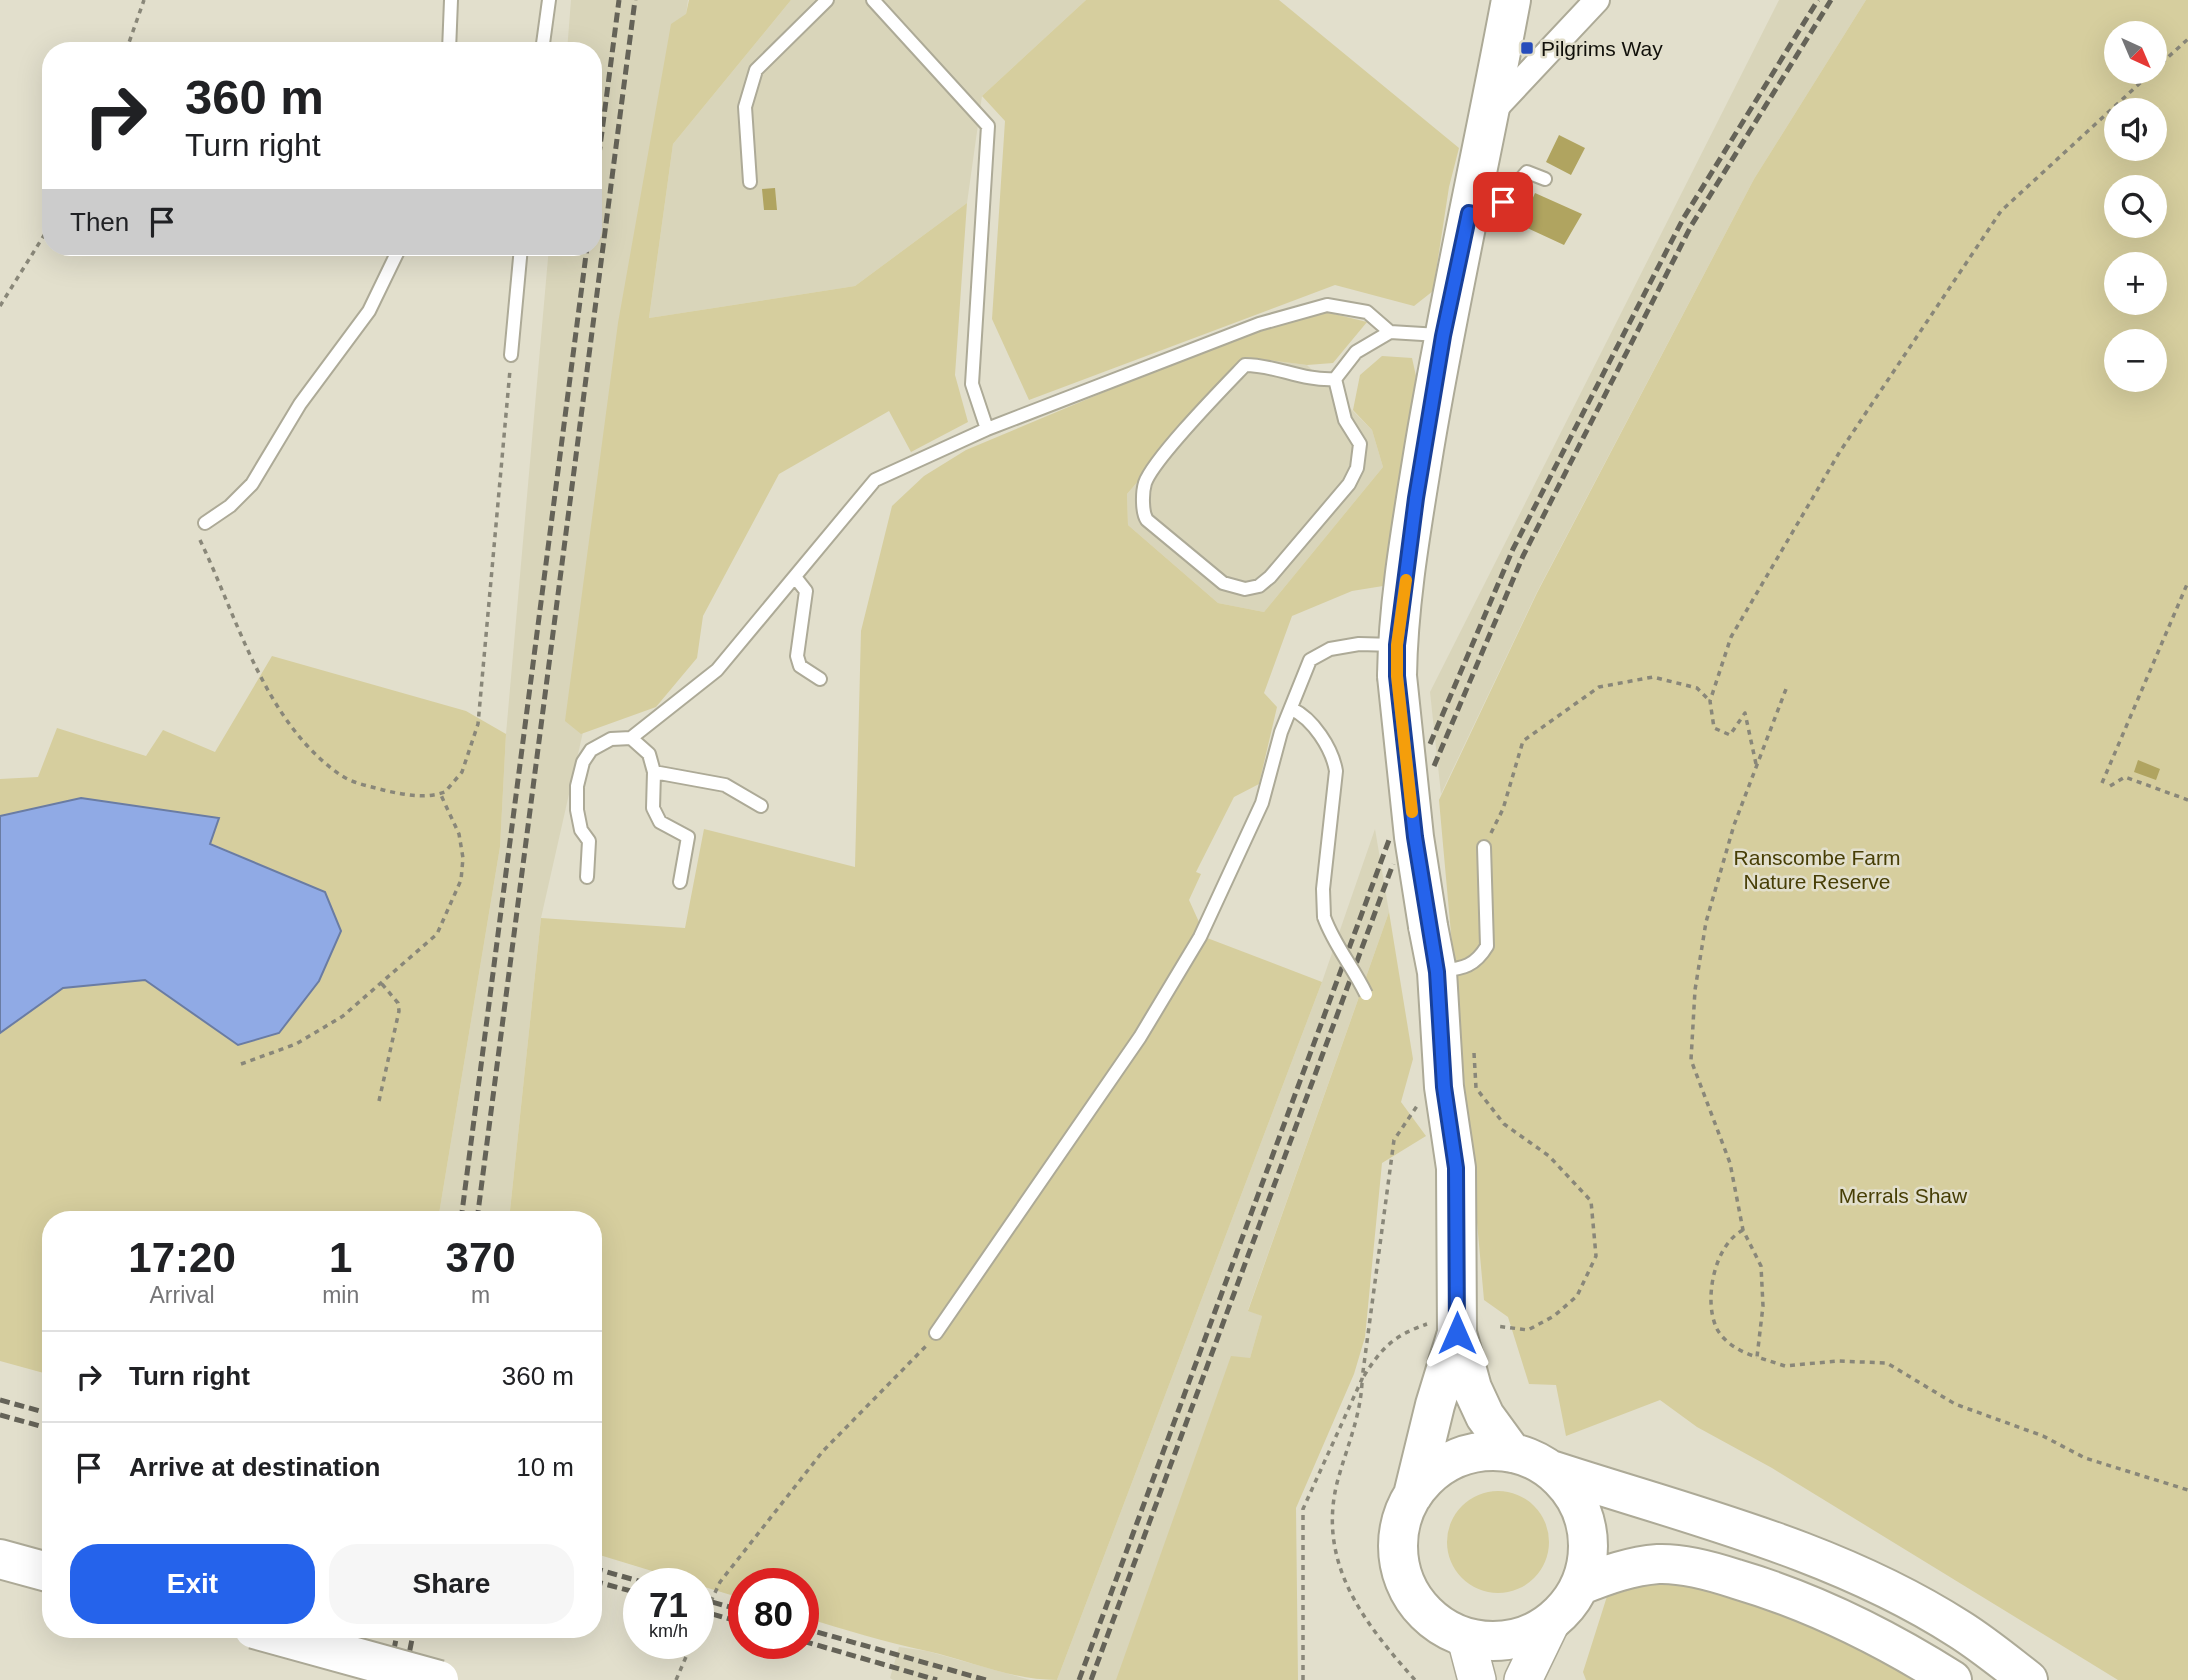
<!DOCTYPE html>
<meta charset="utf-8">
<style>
body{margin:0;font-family:Helvetica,sans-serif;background:#f6f6f6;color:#202124;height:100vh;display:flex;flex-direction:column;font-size:26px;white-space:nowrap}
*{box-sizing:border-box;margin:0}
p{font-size:23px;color:#757577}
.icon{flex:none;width:38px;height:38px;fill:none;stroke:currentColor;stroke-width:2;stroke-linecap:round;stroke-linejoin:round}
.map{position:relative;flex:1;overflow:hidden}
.side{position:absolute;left:42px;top:1211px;width:560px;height:427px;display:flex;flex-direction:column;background:#fff;border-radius:28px;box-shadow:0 7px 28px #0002}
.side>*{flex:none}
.guide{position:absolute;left:42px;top:42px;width:560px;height:214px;border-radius:28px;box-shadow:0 7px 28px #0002;background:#fff;color:#202124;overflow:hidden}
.needle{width:46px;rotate:136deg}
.fabs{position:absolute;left:2104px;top:21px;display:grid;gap:14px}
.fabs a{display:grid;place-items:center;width:63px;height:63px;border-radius:50%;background:#fff;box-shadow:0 7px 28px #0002;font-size:35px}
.speed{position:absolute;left:623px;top:1568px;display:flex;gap:14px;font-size:35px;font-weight:700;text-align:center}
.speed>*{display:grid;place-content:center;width:91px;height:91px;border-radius:50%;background:#fff;box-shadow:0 7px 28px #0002;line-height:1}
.speed small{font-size:18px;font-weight:400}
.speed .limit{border:10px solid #d22;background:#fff;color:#111}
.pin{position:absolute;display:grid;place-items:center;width:60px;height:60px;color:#fff;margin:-30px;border-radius:14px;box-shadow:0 4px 10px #0006}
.me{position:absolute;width:77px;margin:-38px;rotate:0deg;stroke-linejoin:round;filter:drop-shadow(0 0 5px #0008)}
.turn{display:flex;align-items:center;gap:24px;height:147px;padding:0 28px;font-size:32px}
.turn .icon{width:91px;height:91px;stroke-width:2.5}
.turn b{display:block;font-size:49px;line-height:60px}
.then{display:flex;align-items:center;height:66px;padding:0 28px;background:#0003;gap:14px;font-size:26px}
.eta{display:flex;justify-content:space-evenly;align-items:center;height:119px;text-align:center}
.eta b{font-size:42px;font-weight:700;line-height:49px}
.cta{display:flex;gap:14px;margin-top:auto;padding:14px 28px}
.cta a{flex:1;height:80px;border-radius:28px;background:#2563eb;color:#fff;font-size:28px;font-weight:700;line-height:80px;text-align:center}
.cta a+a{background:#f6f6f6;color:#202124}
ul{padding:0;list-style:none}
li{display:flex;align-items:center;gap:21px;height:91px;padding:0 28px;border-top:2px solid #e0e0e0}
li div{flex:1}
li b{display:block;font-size:26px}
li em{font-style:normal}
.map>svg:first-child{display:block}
.built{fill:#d9d5ba}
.green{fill:#d6ce9e;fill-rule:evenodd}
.water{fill:#90aae5;stroke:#6a7ca3;stroke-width:2}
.building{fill:#b0a460}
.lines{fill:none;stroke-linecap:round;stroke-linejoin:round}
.lane-casing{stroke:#adaa97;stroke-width:16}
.street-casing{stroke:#adaa97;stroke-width:28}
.primary-casing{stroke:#adaa97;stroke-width:40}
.highway-casing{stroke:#adaa97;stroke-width:42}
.path{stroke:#898779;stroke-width:3.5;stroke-dasharray:5 5;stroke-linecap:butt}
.lane{stroke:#fff;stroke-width:12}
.street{stroke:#fff;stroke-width:24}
.primary{stroke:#fff;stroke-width:37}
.highway{stroke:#fff;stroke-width:38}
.rail{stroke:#656358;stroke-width:5;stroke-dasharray:10 5;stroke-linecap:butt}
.lane-bridge-casing{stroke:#adaa97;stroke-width:16;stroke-linecap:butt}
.highway-bridge-casing{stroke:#adaa97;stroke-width:42;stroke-linecap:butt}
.lane-bridge{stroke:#fff;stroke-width:12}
.highway-bridge{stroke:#fff;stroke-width:38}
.route-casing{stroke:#184099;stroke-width:18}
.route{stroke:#2563eb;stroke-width:12}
.slow{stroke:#f59e0b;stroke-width:12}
.poi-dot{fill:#264cbb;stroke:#e2dfcc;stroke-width:2.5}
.labels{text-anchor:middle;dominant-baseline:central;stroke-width:5;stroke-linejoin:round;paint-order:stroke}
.poi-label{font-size:21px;fill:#11100a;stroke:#e2dfcc;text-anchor:start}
.park-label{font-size:21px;fill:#473e05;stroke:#e2dfcc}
</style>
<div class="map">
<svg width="2188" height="1680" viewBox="0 0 2188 1680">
<rect width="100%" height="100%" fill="#e2dfcc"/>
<!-- built -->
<path class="built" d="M571 0H688L595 679 541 918 509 1220H438L500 847 506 734 549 247H593V51H567Z
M791 0H1086L982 96 967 203 855 286 649 318 673 144Z
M1779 0H1866L1754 179 1537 592 1441 794 1430 692Z
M1247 357 1307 365 1372 430 1383 467 1264 612 1218 603 1128 525 1127 494Z
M1375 829 1389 912 1248 1310 1262 1316 1250 1358 1117 1680H1057L1322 982Z
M899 1647 927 1651 1030 1680H893L890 1678Z"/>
<!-- green -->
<path class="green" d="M689 0H791L673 144 649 318 855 286 967 203 955 375 968 422 911 452 889 411 779 474 703 616 697 658 656 707 581 734 565 721 618 323 671 24 686 14Z
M1086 0H1279L1459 148 1449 187 1433 291 1414 306 1335 285 1029 400 992 319 1005 121 982 96Z
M1866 0H2188V1680H2118L1772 1468 1697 1427 1660 1400 1566 1436 1556 1385 1529 1384 1508 1317 1484 1300 1439 800 1537 593 1754 179ZM2116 33H2154V72H2116ZM2116 110H2154V149H2116ZM2116 187H2154V226H2116ZM2116 264H2154V303H2116ZM2116 341H2154V380H2116Z
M1326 312 1367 322 1333 363 1307 365 1246 357 1127 494 1128 525 1218 603 1264 612 1383 467 1372 430 1353 410 1360 375 1382 356 1412 358 1416 376 1383 586 1352 591 1292 616 1264 693 1277 707 1259 784 1234 797 1196 872 1201 874 1189 900 1199 922 1194 933 1322 982 1057 1680C1012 1680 971 1661 927 1651 885 1642 845 1630 803 1617V1584H744V1599L593 1553V1220H509L541 918 685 928 704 829 855 867 861 631 892 506 924 476 966 450 1221 343Z
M272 656 466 711 506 734 500 847 438 1220H51V1375L0 1361V1033L63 988 145 980 238 1045 278 1033 319 981 325 892 210 843 219 819 81 798 0 816V779L38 777 57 728 146 756 163 730 215 752Z
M1389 912 1413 1059 1401 1102 1426 1136 1382 1163 1365 1337 1354 1374 1296 1508 1298 1680H1116L1231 1356 1250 1358 1262 1316 1248 1311Z
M1447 1542a51 51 0 1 1 102 0a51 51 0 1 1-102 0Z
M1659 1580 1741 1592 1904 1668 1919 1680H1586L1583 1672 1609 1590Z"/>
<!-- water -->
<path class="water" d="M81 798 219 818 210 844 325 892 341 931 319 981 279 1033 238 1045 145 980 63 988 0 1033V816Z"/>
<!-- building -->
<path class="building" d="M1559 135 1585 148 1571 175 1546 162Z
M775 188 777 210H764L762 189Z
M1535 193 1582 214 1564 245 1521 225Z
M2138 760 2160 769 2156 780 2134 772Z"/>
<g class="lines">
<!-- lane casing -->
<g class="lane-casing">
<path id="lane" d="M873 0 988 126 972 384 987 429
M449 51 451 0
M542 51 549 0
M750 182 745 107 756 70 827 0
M1473 214H1491L1527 172 1545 179
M511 355 521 247
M1335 379 1345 420 1360 444 1357 468 1349 484 1270 577 1259 586 1245 589 1223 583 1147 520C1142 513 1142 493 1145 483 1154 458 1223 388 1245 365 1277 365 1301 381 1335 379L1356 352 1390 332 1439 335
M205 523 230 506 252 484 300 404 369 311 400 247
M795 577 806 591 797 656 800 666 820 679
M1292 709C1313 719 1332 748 1336 771L1323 889 1324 917
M631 738 649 754 654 772 653 808 660 822 688 837 680 882
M654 772 725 785 761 806
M587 877 589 841 581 830 577 810V786L583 762 591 750 611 739 631 738 717 670 875 480 987 429 1259 324 1327 305 1367 312 1390 332
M1442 971C1464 968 1475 966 1487 946L1484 847
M936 1333 1140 1037 1200 937 1262 803 1281 732 1310 660 1330 649 1359 644 1395 645"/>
</g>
<!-- street casing -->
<g class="street-casing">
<path id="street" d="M1491 113 1597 0"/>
</g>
<!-- primary casing -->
<g class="primary-casing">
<path id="primary" d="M1466 1638 1477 1680
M1523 1680 1551 1622"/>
</g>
<!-- highway casing -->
<g class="highway-casing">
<path id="highway" d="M1397 676C1398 601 1412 524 1424 449 1449 299 1483 150 1511 0
M1428 926 1437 972 1444 1087 1456 1168 1457 1333 1472 1388 1485 1416 1512 1453
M1398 1546a95 95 0 1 1 190 0a95 95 0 1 1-190 0Z
M1551 1470C1689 1515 1836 1550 1959 1629 1983 1644 2006 1663 2028 1680
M1413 1495 1435 1405 1457 1333
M0 1559 51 1573
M1581 1585C1606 1575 1631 1566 1658 1564 1684 1563 1712 1571 1736 1579 1814 1602 1884 1637 1952 1680"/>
</g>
<!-- path -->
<path class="path" d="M126 51 144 0
M2154 70 2188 39
M0 306 51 224
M200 540C238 619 265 724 342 776 355 784 373 787 387 791 407 795 425 799 445 792L462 772 478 724 510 370
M1786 689 1734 825 1706 922 1695 990 1691 1060 1730 1163 1743 1230 1761 1266 1763 1306 1757 1357 1785 1366 1837 1361 1887 1363 1955 1404 2043 1436 2085 1458 2188 1490
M1756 764 1745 713 1730 735 1714 728 1710 701 1731 637 1839 453 2001 211 2152 72
M2102 783 2188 582
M2110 786 2125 777 2188 800
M1491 833 1503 809 1523 741 1599 687 1653 677 1697 688 1710 701
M1474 1053 1476 1088 1504 1124 1549 1156 1591 1201 1596 1256 1577 1296 1554 1316 1528 1330 1496 1326
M241 1064 296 1044 343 1016 437 934 461 880 463 858 459 834 440 793
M379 1101 399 1011 398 1003 382 984
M1743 1230C1714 1245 1703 1301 1717 1329 1725 1344 1743 1353 1757 1357
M1364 1376C1382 1347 1395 1335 1427 1324
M1362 1383C1360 1419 1346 1449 1337 1483 1317 1564 1365 1624 1415 1680
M698 1629 720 1582 823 1451 926 1346
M676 1680 692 1643
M1303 1680V1509L1362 1379 1394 1140 1417 1106"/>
<!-- lane -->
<use href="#lane" class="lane"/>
<!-- street -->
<use href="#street" class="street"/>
<!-- primary -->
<use href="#primary" class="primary"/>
<!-- highway -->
<use href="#highway" class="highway"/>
<!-- rail -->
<path class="rail" d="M593 201 619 0
M1430 744 1513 549 1683 219 1818 0
M1434 766 1523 556 1691 226 1831 0
M461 1220 587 247
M477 1220 635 0
M0 1400 51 1414
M0 1415 51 1429
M593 1568 649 1584
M593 1581 639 1593
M698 1598 744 1611
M698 1610 744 1623
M803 1628 986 1680
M803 1641 937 1680
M388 1680 398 1629
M404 1680 414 1629
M1079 1680 1389 840
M1091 1680 1393 864"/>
<!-- lane-bridge casing -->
<g class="lane-bridge-casing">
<path id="lane-bridge" d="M1324 917C1334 945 1353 967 1366 994"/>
</g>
<!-- highway-bridge casing -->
<g class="highway-bridge-casing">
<path id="highway-bridge" d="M1397 676 1414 837 1428 926
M254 1629 439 1680"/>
</g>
<!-- lane-bridge -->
<use href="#lane-bridge" class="lane-bridge"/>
<!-- highway-bridge -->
<use href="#highway-bridge" class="highway-bridge"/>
</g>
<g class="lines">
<!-- route casing -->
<g class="route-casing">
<path id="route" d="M1457 1333 1456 1168 1444 1087 1437 972 1415 837 1397 676V645L1416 498 1443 336 1469 213 1486 217 1503 202"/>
</g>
<!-- route -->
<use href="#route" class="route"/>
<!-- slow -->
<path class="slow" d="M1406 580 1397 645V676L1412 812"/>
</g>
<!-- markers -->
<rect class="poi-dot" x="1520" y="41" width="14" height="14" rx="3.5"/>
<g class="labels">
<!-- poi labels -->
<g class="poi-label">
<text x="1541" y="48">Pilgrims Way</text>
</g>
<!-- park labels -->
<g class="park-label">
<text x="1817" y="857">Ranscombe Farm<tspan x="1817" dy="24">Nature Reserve</tspan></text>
<text x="1903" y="1195">Merrals Shaw</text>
</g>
</g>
</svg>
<div class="fabs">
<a><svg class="needle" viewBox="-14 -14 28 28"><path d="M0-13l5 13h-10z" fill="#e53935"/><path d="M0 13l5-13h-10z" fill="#757577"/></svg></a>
<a><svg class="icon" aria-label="sound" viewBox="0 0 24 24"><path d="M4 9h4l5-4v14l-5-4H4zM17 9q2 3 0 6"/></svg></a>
<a><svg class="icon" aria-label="search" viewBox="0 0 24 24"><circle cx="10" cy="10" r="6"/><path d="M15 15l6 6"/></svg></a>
<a>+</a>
<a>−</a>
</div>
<div class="speed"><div>71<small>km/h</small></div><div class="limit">80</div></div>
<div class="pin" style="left:1503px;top:202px;background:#d93025"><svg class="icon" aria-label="arrive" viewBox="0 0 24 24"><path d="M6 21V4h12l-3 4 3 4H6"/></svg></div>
<svg class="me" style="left:1457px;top:1333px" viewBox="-20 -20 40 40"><path d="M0-17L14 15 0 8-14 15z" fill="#2563eb" stroke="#fff" stroke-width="4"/></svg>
<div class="guide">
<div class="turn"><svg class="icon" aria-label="right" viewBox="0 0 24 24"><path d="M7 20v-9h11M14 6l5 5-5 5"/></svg><div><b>360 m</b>Turn right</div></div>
<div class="then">Then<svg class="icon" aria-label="arrive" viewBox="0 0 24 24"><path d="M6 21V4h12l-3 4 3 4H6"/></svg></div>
</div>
<section class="side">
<div class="eta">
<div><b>17:20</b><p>Arrival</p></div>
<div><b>1</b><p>min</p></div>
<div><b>370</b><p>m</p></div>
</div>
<ul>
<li><svg class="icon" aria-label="right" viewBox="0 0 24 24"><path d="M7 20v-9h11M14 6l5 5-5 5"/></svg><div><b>Turn right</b></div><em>360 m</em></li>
<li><svg class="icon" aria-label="arrive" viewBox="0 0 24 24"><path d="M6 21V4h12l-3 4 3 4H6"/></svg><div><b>Arrive at destination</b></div><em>10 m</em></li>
</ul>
<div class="cta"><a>Exit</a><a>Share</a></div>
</section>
</div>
